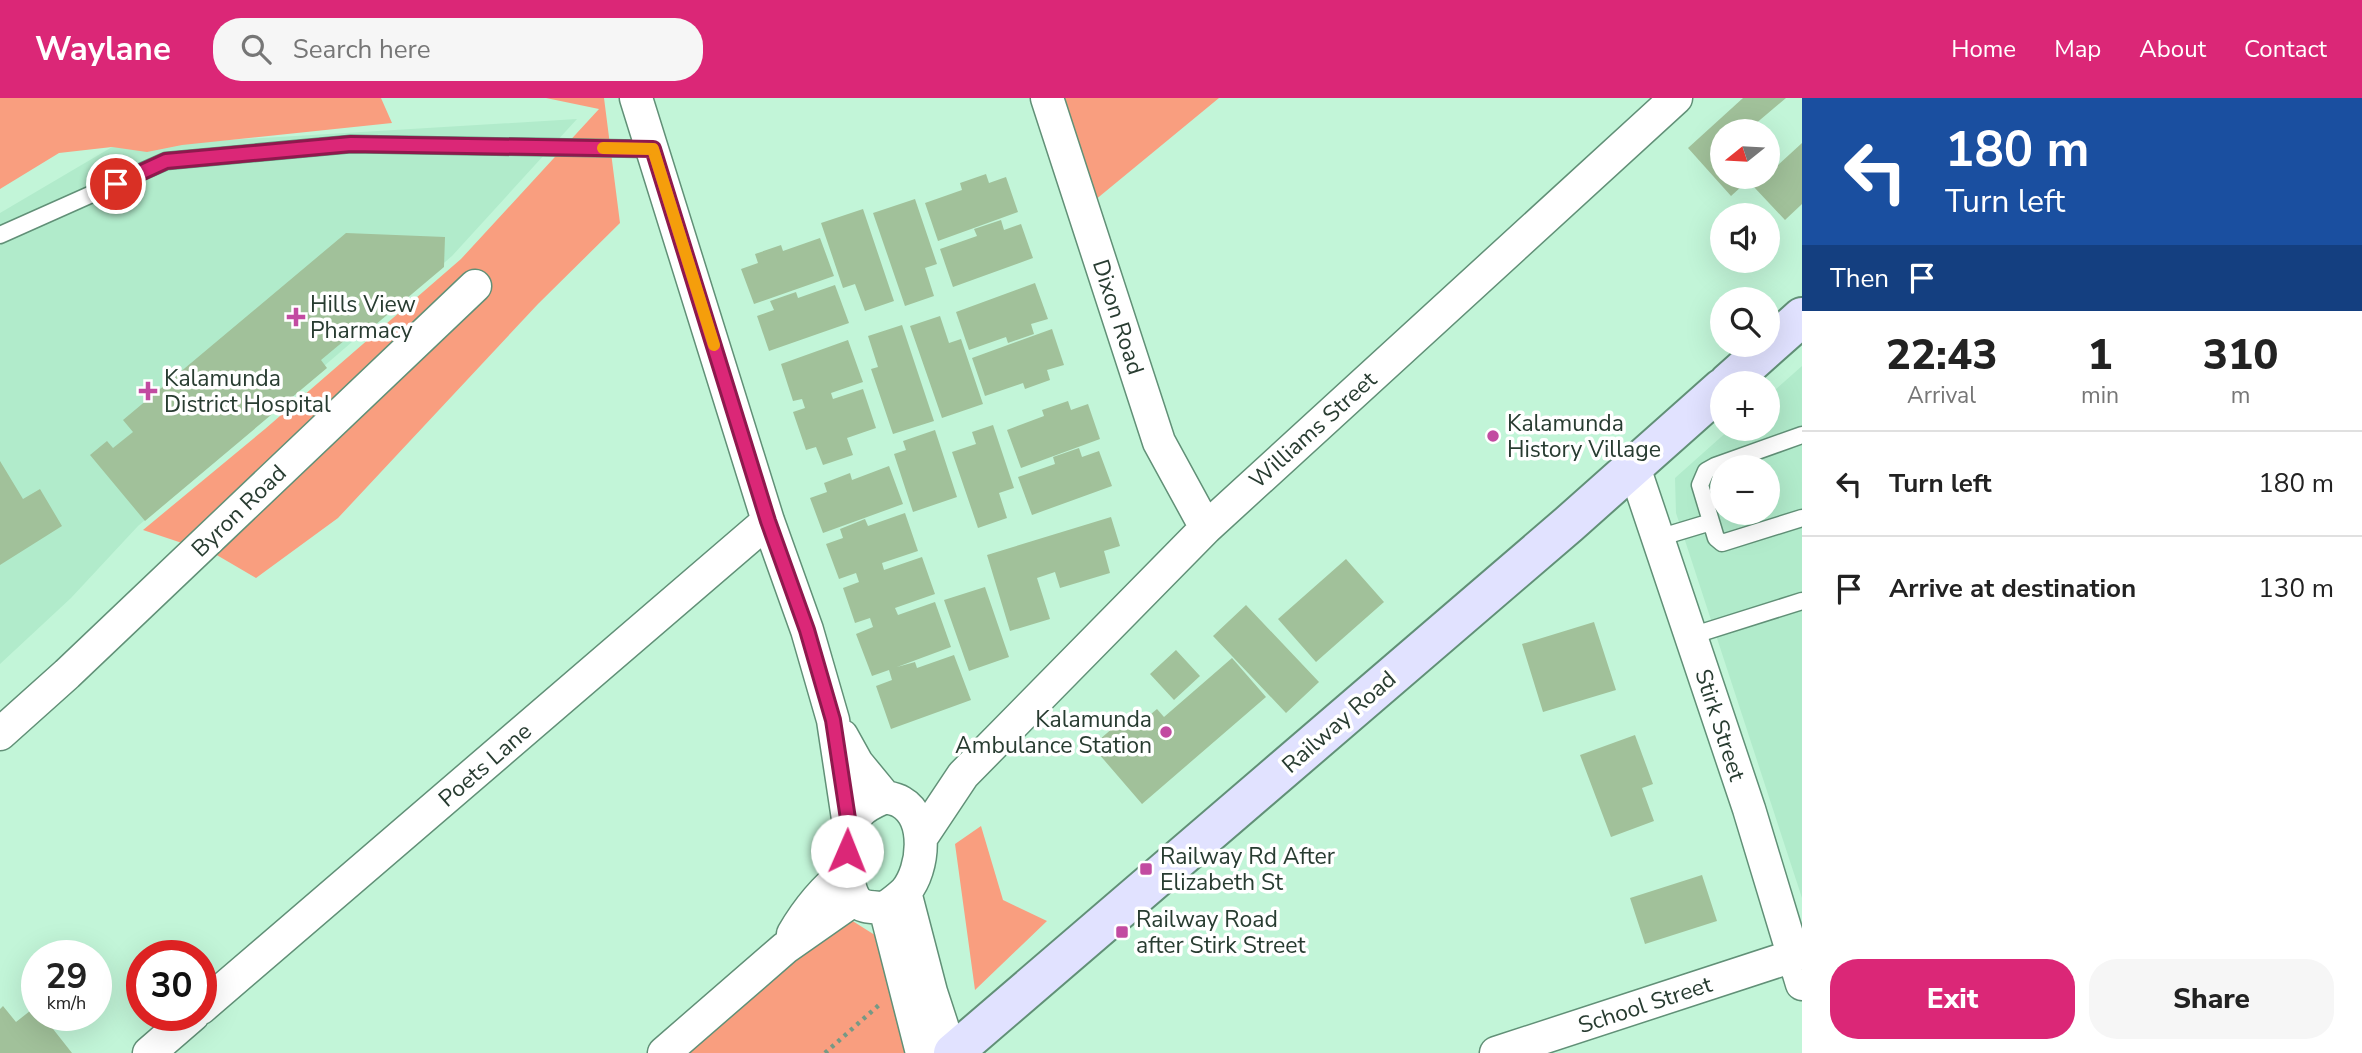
<!DOCTYPE html>
<meta charset="utf-8">
<style>
body{margin:0;font-family:"Nunito Sans",sans-serif;background:#f6f6f6;color:#222;height:100vh;display:flex;flex-direction:column;font-size:26px;white-space:nowrap}
*{box-sizing:border-box;margin:0}
p{font-size:23px;color:#767676}
.icon{flex:none;width:38px;height:38px;fill:none;stroke:currentColor;stroke-width:2;stroke-linecap:round;stroke-linejoin:round}
.map{position:relative;flex:1;overflow:hidden}
.panel{display:flex;flex-direction:column;background:#fff;width:560px}
.panel>*{flex:none}
.guide{background:#1a4fa0;color:#fff;overflow:hidden}
.needle{width:46px;rotate:252deg}
.buttons{position:absolute;left:1710px;top:21px;display:grid;gap:14px}
.buttons a{display:grid;place-items:center;width:70px;height:70px;border-radius:50%;background:#fff;box-shadow:0 7px 28px #0002;font-size:35px}
.speed{position:absolute;left:21px;top:842px;display:flex;gap:14px;font-size:35px;font-weight:700;text-align:center}
.speed>*{display:grid;place-content:center;width:91px;height:91px;border-radius:50%;background:#fff;box-shadow:0 7px 28px #0002;line-height:1}
.speed small{font-size:18px;font-weight:400}
.speed .limit{border:10px solid #d22;background:#fff;color:#111}
.pin{position:absolute;display:grid;place-items:center;width:60px;height:60px;color:#fff;margin:-30px;border:4px solid #fff;border-radius:50%;box-shadow:0 2px 7px #0007}
.me{position:absolute;width:77px;margin:-38px;rotate:1deg;stroke-linejoin:round;filter:drop-shadow(0 0 5px #0008)}
.turn{display:flex;align-items:center;gap:24px;height:147px;padding:0 28px;font-size:32px}
.turn .icon{width:91px;height:91px;stroke-width:2.5}
.turn b{display:block;font-size:49px;line-height:60px}
.then{display:flex;align-items:center;height:66px;padding:0 28px;background:#0003;gap:14px;font-size:26px}
.eta{display:flex;justify-content:space-evenly;align-items:center;height:119px;text-align:center}
.eta b{font-size:42px;font-weight:800;line-height:49px}
.button{display:flex;gap:14px;margin-top:auto;padding:14px 28px}
.button a{flex:1;height:80px;border-radius:28px;background:#db2777;color:#fff;font-size:28px;font-weight:800;line-height:80px;text-align:center}
.button a+a{background:#f6f6f6;color:#222}
ul{padding:0;list-style:none}
li{display:flex;align-items:center;gap:21px;height:105px;padding:0 28px;border-top:2px solid #e0e0e0}
li div{flex:1}
li b{display:block;font-size:26px}
li em{font-style:normal}
header{display:flex;align-items:center;gap:42px;box-sizing:border-box;height:98px;padding:0 35px;background:#db2777;color:#fff}
header strong{font-size:33px}
nav{display:flex;gap:38px;margin-inline-start:auto;font-size:24px}
.search{width:490px;height:63px;background:#f6f6f6;display:flex;align-items:center;gap:18px;box-sizing:border-box;padding:0 24px;border-radius:28px;color:#767676;font-size:26px}
main{display:flex;flex:1;min-height:0}
.map>svg:first-child{display:block}
.built{fill:#b1ebcb;fill-rule:evenodd}
.forest{fill:#f99e7f}
.building{fill:#a1c19a}
.lines{fill:none;stroke-linecap:round;stroke-linejoin:round}
.lane-casing{stroke:#619077;stroke-width:19}
.street-casing{stroke:#619077;stroke-width:35}
.secondary-casing{stroke:#619077;stroke-width:42}
.path{stroke:#769985;stroke-width:4.5;stroke-dasharray:3.5 5;stroke-linecap:butt}
.lane{stroke:#fff;stroke-width:16}
.street{stroke:#fff;stroke-width:32}
.secondary{stroke:#e1e2ff;stroke-width:38}
.route-casing{stroke:#8e194d;stroke-width:18}
.route{stroke:#db2777;stroke-width:12}
.slow{stroke:#f59e0b;stroke-width:12}
.poi-dot{fill:#c24ba1;stroke:#fff;stroke-width:2.5}
.labels{text-anchor:middle;dominant-baseline:central;stroke-width:7;stroke-linejoin:round;paint-order:stroke}
.poi-label{font-size:23px;fill:#283c31;stroke:#fff;text-anchor:start}
.street-label{font-size:23px;fill:#283c31;stroke:#fff}
</style>
<header>
<strong>Waylane</strong>
<div class="search"><svg class="icon" aria-label="search" viewBox="0 0 24 24"><circle cx="10" cy="10" r="6"/><path d="M15 15l6 6"/></svg>Search here</div>
<nav><a>Home</a><a>Map</a><a>About</a><a>Contact</a></nav>
</header>
<main>
<div class="map">
<svg width="1802" height="955" viewBox="0 0 1802 955">
<rect width="100%" height="100%" fill="#c2f5d8"/>
<!-- built -->
<path class="built" d="M577 21 452 158 138 428 71 500 0 566V115L112 49Z
M1802 268V800L1676 415 1675 380 1730 331H1768V298ZM1722 369H1768V415H1722Z"/>
<!-- forest -->
<path class="forest" d="M0 0H381L392 25 182 47 147 54 112 49 59 55 0 91Z
M546 0H604L620 125 538 206 338 420 256 480 215 456 143 432 265 331 461 161 599 11Z
M1047 0H1219L1083 112Z
M981 728 1003 802 1047 823 975 892 955 746Z
M843 817 878 839 904 939V955H686Z"/>
<!-- building -->
<path class="building" d="M1743 0H1786L1754 27 1760 33H1722V79H1752L1731 98 1688 50Z
M1768 42 1779 54 1768 64Z
M1802 45V106L1785 122 1754 89Z
M986 76 989 85 1006 79 1018 114 938 143 925 105 962 92 960 85Z
M915 101 937 166 925 170 934 198 905 208 873 115Z
M863 111 894 203 865 213 855 186 843 190 821 125Z
M1001 122 1004 132 1021 126 1033 160 953 189 940 151 977 138 974 131Z
M346 135 445 139 444 169 368 233 363 227 321 262 327 270 145 423 90 357 107 343 113 350 133 334 123 322Z
M820 140 834 178 754 206 741 171 758 165 755 156 781 147 783 153Z
M1035 185 1048 221 1031 226 1034 236 1008 245 1006 239 969 252 956 214Z
M835 187 849 225 769 253 757 218 774 212 770 203 796 194 798 200Z
M940 218 949 245 961 241 983 306 942 320 910 228Z
M902 227 934 323 893 336 871 271 878 269 868 238Z
M1052 231 1064 267 1047 272 1050 282 1025 291 1023 285 985 298 972 260Z
M848 242 863 284 831 295 833 301 863 291 876 330 847 340 853 357 823 367 816 349 806 352 793 314 805 310 802 301 793 303 781 266Z
M1068 303 1071 312 1088 306 1100 341 1021 370 1007 332 1044 318 1042 312Z
M993 327 1014 390 999 395 1007 420 978 430 952 354 976 346 972 334Z
M935 332 957 399 913 414 894 356 906 352 903 343Z
M1079 350 1082 359 1099 353 1112 388 1032 417 1018 379 1055 366 1053 359Z
M0 363 23 401 40 391 62 428 0 467Z
M889 368 903 406 823 435 810 400 827 394 824 385 850 375 852 382Z
M905 415 918 453 882 465 884 472 922 459 935 496 895 510 898 517 935 504 951 549 897 569 915 564 917 570 954 557 971 602 891 631 876 588 892 582 889 572 872 578 856 536 873 529 870 520 855 525 843 490 859 484 856 475 839 481 826 446 843 440 840 431 865 421 868 428Z
M1111 419 1120 448 1104 453 1110 475 1060 490 1055 474 1037 480 1050 521 1010 533 987 457Z
M1346 461 1384 504 1316 564 1278 521Z
M985 489 1009 559 969 573 944 502Z
M1246 507 1319 584 1286 615 1213 538Z
M1594 524 1616 592 1543 614 1522 546Z
M1176 552 1200 578 1174 602 1150 576Z
M1232 560 1266 599 1142 706 1092 648 1136 610 1145 621 1157 611 1164 619Z
M1635 637 1653 686 1642 690 1654 723 1611 739 1580 657Z
M1702 777 1717 823 1645 846 1630 800Z
M3 908 16 924 35 909 37 917H42L72 955H0V911Z"/>
<g class="lines">
<!-- lane casing -->
<g class="lane-casing">
<path id="lane" d="M0 137 166 63 351 46 653 51
M1802 337 1715 368 1706 373 1700 387 1716 440 1722 445 1802 420
M1658 440 1711 424
M1691 538 1802 503"/>
</g>
<!-- street casing -->
<g class="street-casing">
<path id="street" d="M636 0 768 423 807 532 833 622 850 734
M1047 0 1159 344 1206 430
M1634 369 1749 711 1802 886
M0 636 67 576 475 188
M842 638 857 665 885 699
M885 699C890 700 896 701 901 704 929 720 924 771 906 793 900 799 892 805 885 810 874 809 862 811 855 801 843 783 845 733 858 716 864 708 876 703 885 699Z
M921 740 963 677 1206 430 1676 0
M905 794 931 894 951 955
M885 810 922 955
M793 836C807 812 824 791 846 774
M201 910 768 423
M149 955 193 917
M664 955 785 850 855 801
M1496 955 1793 858"/>
</g>
<!-- secondary casing -->
<g class="secondary-casing">
<path id="secondary" d="M1728 285 1802 219
M953 955 1569 426 1722 290"/>
</g>
<!-- path -->
<path class="path" d="M825 955 879 907"/>
<!-- lane -->
<use href="#lane" class="lane"/>
<!-- street -->
<use href="#street" class="street"/>
<!-- secondary -->
<use href="#secondary" class="secondary"/>
</g>
<g class="lines">
<!-- route casing -->
<g class="route-casing">
<path id="route" d="M116 86 166 63 351 46 653 51 768 423 807 532 833 622 850 734 847 753"/>
</g>
<!-- route -->
<use href="#route" class="route"/>
<!-- slow -->
<path class="slow" d="M603 50 653 51 714 247"/>
</g>
<!-- markers -->
<g class="poi-dot">
<path d="M292.5 208.5h7v7h7v7h-7v7h-7v-7h-7v-7h7z"/>
<path d="M144.5 282.5h7v7h7v7h-7v7h-7v-7h-7v-7h7z"/>
<circle cx="1493" cy="338" r="7"/>
<circle cx="1166" cy="634" r="7"/>
<rect x="1139" y="764" width="14" height="14" rx="3.5"/>
<rect x="1115" y="827" width="14" height="14" rx="3.5"/>
</g>
<g class="labels">
<!-- poi labels -->
<g class="poi-label">
<text x="310" y="206">Hills View<tspan x="310" dy="26">Pharmacy</tspan></text>
<text x="164" y="280">Kalamunda<tspan x="164" dy="26">District Hospital</tspan></text>
<text x="1507" y="325">Kalamunda<tspan x="1507" dy="26">History Village</tspan></text>
<text x="1152" y="621" text-anchor="end">Kalamunda<tspan x="1152" dy="26">Ambulance Station</tspan></text>
<text x="1160" y="758">Railway Rd After<tspan x="1160" dy="26">Elizabeth St</tspan></text>
<text x="1136" y="821">Railway Road<tspan x="1136" dy="26">after Stirk Street</tspan></text>
</g>
<!-- street labels -->
<g class="street-label">
<text transform="translate(1118 219) rotate(72)">Dixon Road</text>
<text transform="translate(1313 332) rotate(-42)">Williams Street</text>
<text transform="translate(239 413) rotate(-44)">Byron Road</text>
<text transform="translate(1339 624) rotate(-41)">Railway Road</text>
<text transform="translate(1720 627) rotate(72)">Stirk Street</text>
<text transform="translate(485 667) rotate(-41)">Poets Lane</text>
<text transform="translate(1645 907) rotate(-18)">School Street</text>
</g>
</g>
</svg>
<div class="buttons">
<a><svg class="needle" viewBox="-14 -14 28 28"><path d="M0-13l5 13h-10z" fill="#e53935"/><path d="M0 13l5-13h-10z" fill="#767676"/></svg></a>
<a><svg class="icon" aria-label="sound" viewBox="0 0 24 24"><path d="M4 9h4l5-4v14l-5-4H4zM17 9q2 3 0 6"/></svg></a>
<a><svg class="icon" aria-label="search" viewBox="0 0 24 24"><circle cx="10" cy="10" r="6"/><path d="M15 15l6 6"/></svg></a>
<a>+</a>
<a>−</a>
</div>
<div class="speed"><div>29<small>km/h</small></div><div class="limit">30</div></div>
<div class="pin" style="left:116px;top:86px;background:#d93025"><svg class="icon" aria-label="arrive" viewBox="0 0 24 24"><path d="M6 21V4h12l-3 4 3 4H6"/></svg></div>
<svg class="me" style="left:847px;top:753px" viewBox="-20 -20 40 40"><circle r="19" fill="#fff"/><path d="M0-13L10 11 0 6-10 11z" fill="#db2777"/></svg>
</div>
<section class="panel">
<div class="guide">
<div class="turn"><svg class="icon" aria-label="left" viewBox="0 0 24 24"><path d="M17 20v-9H6M10 6l-5 5 5 5"/></svg><div><b>180 m</b>Turn left</div></div>
<div class="then">Then<svg class="icon" aria-label="arrive" viewBox="0 0 24 24"><path d="M6 21V4h12l-3 4 3 4H6"/></svg></div>
</div>
<div class="eta">
<div><b>22:43</b><p>Arrival</p></div>
<div><b>1</b><p>min</p></div>
<div><b>310</b><p>m</p></div>
</div>
<ul>
<li><svg class="icon" aria-label="left" viewBox="0 0 24 24"><path d="M17 20v-9H6M10 6l-5 5 5 5"/></svg><div><b>Turn left</b></div><em>180 m</em></li>
<li><svg class="icon" aria-label="arrive" viewBox="0 0 24 24"><path d="M6 21V4h12l-3 4 3 4H6"/></svg><div><b>Arrive at destination</b></div><em>130 m</em></li>
</ul>
<div class="button"><a>Exit</a><a>Share</a></div>
</section>
</main>
